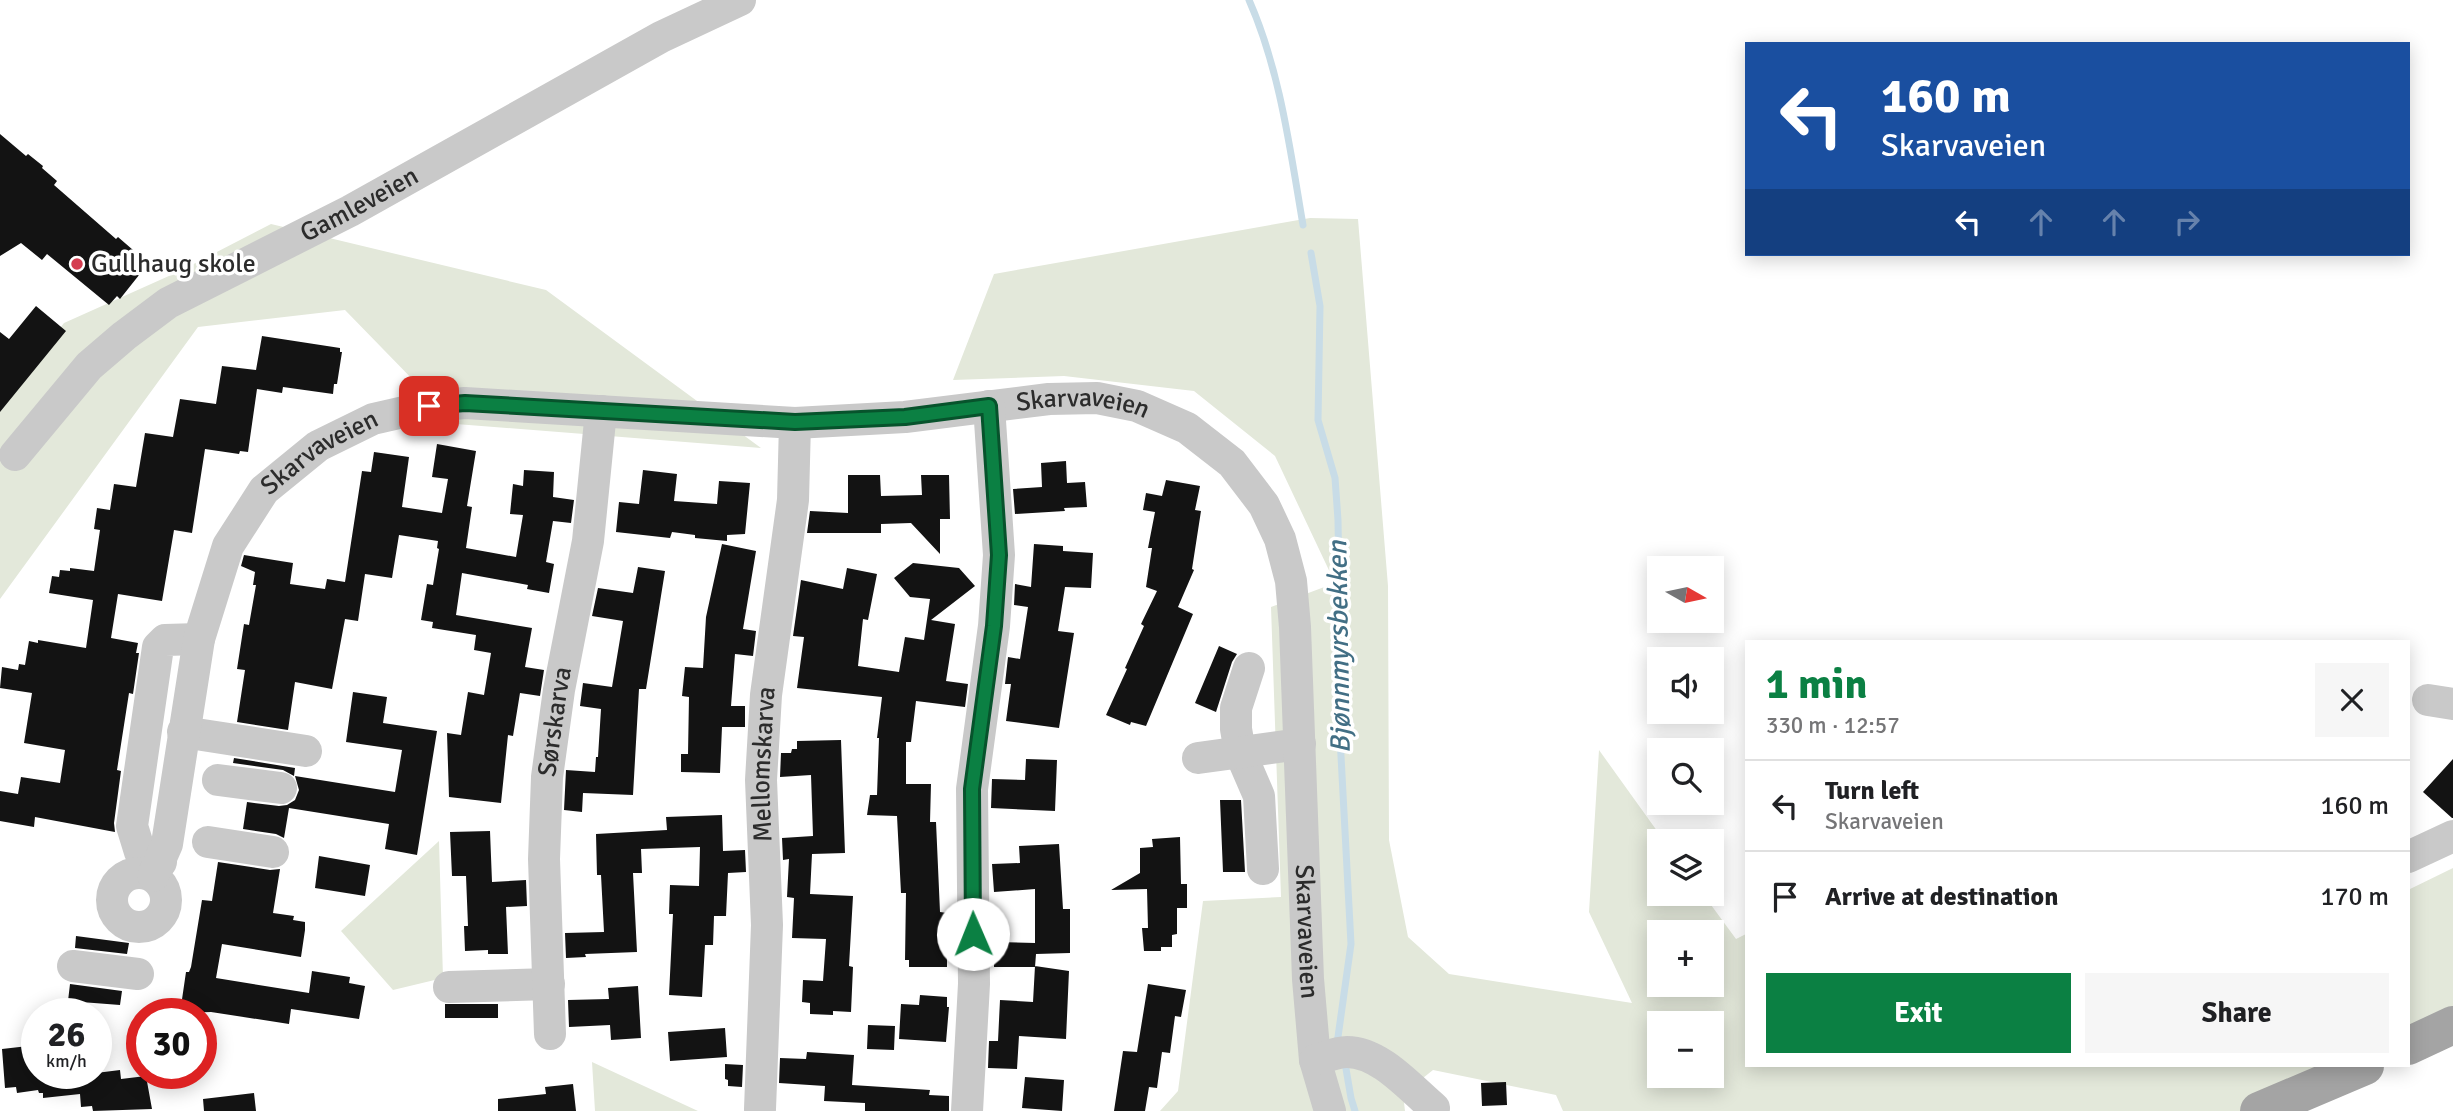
<!DOCTYPE html>
<meta charset="utf-8">
<style>
body{margin:0;font-family:Signika,sans-serif;background:#f6f6f6;color:#202124;height:100vh;display:flex;flex-direction:column;font-size:26px;white-space:nowrap}
*{box-sizing:border-box;margin:0}
p{font-size:23px;color:#757577}
.icon{flex:none;width:38px;height:38px;fill:none;stroke:currentColor;stroke-width:2;stroke-linecap:round;stroke-linejoin:round}
.map{position:relative;flex:1;overflow:hidden}
.drawer{position:absolute;left:1745px;top:640px;width:665px;height:427px;display:flex;flex-direction:column;background:#fff;border-radius:0px;box-shadow:0 4px 18px #0003}
.drawer>*{flex:none}
.guide{position:absolute;left:1745px;top:42px;width:665px;height:214px;border-radius:0px;box-shadow:0 4px 18px #0003;background:#1a4fa0;color:#fff;overflow:hidden}
.needle{width:46px;rotate:99deg}
.tools{position:absolute;left:1647px;top:556px;display:grid;gap:14px}
.tools a{display:grid;place-items:center;width:77px;height:77px;border-radius:0px;background:#fff;box-shadow:0 4px 18px #0003;font-size:35px}
.speed{position:absolute;left:21px;top:998px;display:flex;gap:14px;font-size:35px;font-weight:700;text-align:center}
.speed>*{display:grid;place-content:center;width:91px;height:91px;border-radius:50%;background:#fff;box-shadow:0 4px 18px #0003;line-height:1}
.speed small{font-size:18px;font-weight:400}
.speed .limit{border:10px solid #d22;background:#fff;color:#111}
.pin{position:absolute;display:grid;place-items:center;width:60px;height:60px;color:#fff;margin:-30px;border-radius:14px;box-shadow:0 4px 10px #0006}
.me{position:absolute;width:77px;margin:-38px;rotate:359deg;stroke-linejoin:round;filter:drop-shadow(0 0 5px #0008)}
.turn{display:flex;align-items:center;gap:24px;height:147px;padding:0 21px;font-size:32px}
.turn .icon{width:91px;height:91px;stroke-width:2.5}
.turn b{display:block;font-size:49px;line-height:60px}
.lanes{display:flex;align-items:center;height:66px;padding:0 21px;background:#0003;justify-content:center;gap:35px;direction:ltr}
.lanes .off{opacity:.35}
.round{display:grid;place-items:center;flex:none;width:74px;height:74px;border-radius:0px;background:#f6f6f6}
.overview{display:flex;align-items:center;justify-content:space-between;height:119px;padding:0 21px}
h1{font-size:42px;font-weight:700;line-height:52px;color:#0b8043}
.cta{display:flex;gap:14px;margin-top:auto;padding:14px 21px}
.cta a{flex:1;height:80px;border-radius:0px;background:#0b8043;color:#fff;font-size:28px;font-weight:700;line-height:80px;text-align:center}
.cta a+a{background:#f6f6f6;color:#202124}
ul{padding:0;list-style:none}
li{display:flex;align-items:center;gap:21px;height:91px;padding:0 21px;border-top:2px solid #e0e0e0}
li div{flex:1}
li b{display:block;font-size:26px}
li em{font-style:normal}
.map>svg:first-child{display:block}
.green{fill:#e3e8da;fill-rule:evenodd}
.lines{fill:none;stroke-linecap:round;stroke-linejoin:round}
.stream{stroke:#c8dce7;stroke-width:7}
.building{fill:#131313}
.minor{stroke:#c9c9c9;stroke-width:32}
.major{stroke:#a4a4a4;stroke-width:38}
.route-casing{stroke:#07532c;stroke-width:18}
.route{stroke:#0b8043;stroke-width:12}
.poi-dot{fill:#d43d50;stroke:#fff;stroke-width:2.5}
.labels{text-anchor:middle;dominant-baseline:central;stroke-width:7;stroke-linejoin:round;paint-order:stroke}
.street-label{font-size:26px;fill:#2c2c2c;stroke:#fff}
.poi-label{font-size:26px;fill:#2c2c2c;stroke:#fff;text-anchor:start}
.water-label{font-size:28px;font-style:italic;fill:#426f85;stroke:#fff}
</style>
<div class="map">
<svg width="2453" height="1111" viewBox="0 0 2453 1111">
<rect width="100%" height="100%" fill="#fff"/>
<!-- green -->
<path class="green" d="M1310 218 1358 219 1388 586 1389 840 1408 937 1449 974 1632 1003 1589 912 1599 750 1665 842H1659V894H1703L1736 939 1746 934V1066H2362L2254 1111H1563L1556 1095 1433 1070 1403 1094 1405 1111H1160L1178 1091 1203 901 1281 897 1271 607 1335 583 1275 456 1194 391 1064 376 953 380 994 274ZM1659 933H1712V985H1659ZM1659 1024H1712V1076H1659Z
M271 224 546 290 761 448 456 424 345 310 198 327 0 599V404L64 323 180 271Z
M439 841 443 978 393 990 341 931Z
M2453 868V1024L2408 1046V890Z
M592 1062 698 1111H595Z"/>
<g class="lines">
<!-- stream -->
<path class="stream" d="M1249 0C1280 70 1290 149 1303 225
M1311 253 1320 306 1318 420 1335 478 1338 520 1339 583 1336 662 1351 944 1337 1044
M1345 1063 1351 1098 1355 1111"/>
</g>
<!-- building -->
<path class="building" d="M0 134 26 156 28 154 43 166 42 168 57 181 54 185 116 239 118 237 133 250 131 252 147 265 120 299 117 296 109 305 47 254 42 260 21 243 0 256Z
M36 306 66 331 0 412V332L9 339Z
M262 336 340 348V352H342L337 384H334L333 394 283 387 282 393 257 389 248 452 240 451 239 454 205 449 192 533 174 530 162 601 118 594 111 638 138 643 136 653H139L133 694 129 693 117 770 121 771 114 823 115 832 35 817 34 827 0 821V791L18 794 21 777 60 783 65 750 24 743 32 693 0 688 2 667 18 670 19 664 25 665 29 641 38 643V640L86 648 93 600 49 593 52 576 59 577 60 570 70 571V568L94 571 100 530 94 529 97 508 110 510 114 484 136 487 145 433 173 437 180 399 216 404 222 366 256 370Z
M437 444 476 451 467 506 472 507 466 548 516 557 523 515 510 514 513 484 523 486 524 470 554 472 553 497 574 500 571 523 553 521 546 562 554 564 549 593 527 589 528 585 462 573 456 615 532 628 525 667 544 670 540 696 520 693 513 736 508 735 501 803 449 797 447 733 461 735 468 692 484 695 491 653 474 650 476 635 432 628 433 622 421 620 427 584 433 585 439 549 437 548 438 541 399 535 392 578 365 574 358 621 345 619 332 689 295 682 288 730 237 722 245 670 237 669 244 624 249 625 256 585H253L255 572 241 566 244 555 293 563 290 584 325 589 327 579 345 582 362 471 371 472 374 452 409 457 402 507 442 513 448 479 432 477Z
M1066 461 1067 483 1085 482 1087 507 1064 508 1065 511 1015 514 1013 489 1042 487 1041 463Z
M643 470 677 474 674 501 717 504 719 481 750 483 745 534 727 535V541L695 538V535L672 532 670 538 616 532 619 502 639 504Z
M848 475H880L881 496 922 495 921 475H949L950 519H940V554L911 523 881 524V533H807L810 511 848 513Z
M1166 480 1200 486 1195 510 1201 511 1192 569 1194 570 1178 607 1193 614 1146 726 1131 722 1130 725 1106 715 1127 669 1125 668 1144 626 1141 624 1157 591 1146 587 1152 548H1148L1155 512 1143 510 1146 493 1162 496Z
M722 544 756 551 743 629 756 631 753 656 735 654 731 706H745V727H722L720 773 681 772V754H688L689 697 682 696 685 667 703 668 706 617Z
M1034 544 1063 546V551L1093 553 1091 588 1065 587 1058 631 1074 633 1059 728 1006 721 1011 684H1005L1008 657 1020 659 1028 607 1014 605 1015 584 1031 587Z
M913 563 959 568 975 586 931 620 955 624 946 681 968 684 965 707 916 701 911 742H906V784H931L930 822H936L940 912 947 913V967H909V960H905L906 893H901L897 816 867 815 870 795H877L879 738H877L882 697 797 688 804 637 793 636 801 580 843 589 847 568 877 574 868 620 863 619 858 666 899 672 905 637 924 640 930 599 910 597 894 578Z
M638 567 665 571 646 689H639L633 795 583 793 582 812 564 810 566 770 595 772 596 757H598L601 709 580 706 583 683 612 687 623 621 592 616 598 588 633 593Z
M1219 646 1237 654 1232 662 1216 712 1195 703Z
M353 692 387 697 383 723 437 731 417 855 385 849 389 824 289 808 284 838 276 834 243 829 247 802 279 806 287 805 295 800 299 790 295 776 395 792 402 750 346 742Z
M841 740 845 853 812 854 810 894 853 896 849 966 853 967 851 1012 833 1011V1015L810 1014V1003L802 1002 803 980 823 981 826 939 792 938 794 898 787 897 789 859 783 860 782 838 813 836 811 775 780 777 781 753H791L792 749H797V741Z
M234 758 295 768 294 776 283 770 233 763Z
M1026 759 1057 760 1055 811 991 808 992 779 1025 780Z
M2453 759V818H2452L2423 792Z
M1220 800H1241L1245 872H1223Z
M722 815 723 851 745 850 746 872 728 873 726 916H714L713 945H705L702 997 669 995 673 914H669L670 885 699 886 700 847 641 849 642 873H633L637 952 585 954 586 957 566 958 565 933 604 932 601 875H597L596 834 667 830 666 817Z
M490 831 492 882 526 880 527 906 506 907 508 954H488V950L465 951 464 926H468L466 876H452L450 832Z
M1180 837 1181 884H1187V908H1177V934L1172 935V947H1161V951H1144L1142 928H1148L1147 889 1111 890 1140 873V848L1153 847 1152 839Z
M1059 844 1063 909H1070V953L1036 954 1035 967H994V942L1035 943V889L994 892 992 864 1020 863 1019 846Z
M319 856 370 865 365 896 315 888Z
M218 862 270 870 280 869 273 913 294 916 293 920 305 922V930L301 957 222 944 216 978 309 993 312 971 350 977 349 983 365 986 359 1019 291 1009 289 1024 211 1012 180 1013 186 972H189L191 967 202 900 212 901Z
M76 936 129 943 127 954 75 948Z
M1035 966 1069 971 1066 1039 1019 1036 1017 1069 988 1068 989 1041H998L1000 1000 1033 1002Z
M70 984 122 991 120 1005 68 1001Z
M1148 984 1186 990 1181 1017 1175 1016 1170 1053 1162 1052 1157 1088 1149 1087 1145 1111H1114L1123 1051 1137 1052Z
M638 986 641 1038 611 1040 610 1025 569 1027 568 1000 609 999 608 988Z
M920 995 947 997V1007H949L946 1042 899 1039 901 1004 919 1005Z
M445 1004H498V1018H445Z
M868 1025 895 1026 894 1050 867 1049Z
M725 1028 727 1057 670 1061 668 1032Z
M37 1045V1073H96L120 1070 121 1079 146 1076 152 1109 93 1111 92 1106 81 1107 80 1094 43 1098V1093H39L38 1090 17 1093 16 1087 5 1088 2 1049Z
M807 1052 854 1055 852 1085 930 1090 929 1095 949 1096V1111H865V1103L824 1101 825 1086 779 1083 780 1058 806 1059Z
M725 1064 743 1065 742 1087 728 1086V1080L725 1079Z
M1025 1077 1064 1080 1062 1111 1022 1108Z
M1506 1082 1507 1105 1482 1106 1481 1083Z
M573 1084 576 1111H498V1099L546 1094 545 1087Z
M254 1093 256 1111H204L203 1099Z"/>
<g class="lines">
<!-- minor -->
<g class="minor">
<path id="s1" d="M15 455 89 366 124 336 168 303 350 211 661 37 740 0"/>
<path d="M1249 668 1236 708V729L1240 752 1259 796 1263 869"/>
<path d="M2428 700 2453 704"/>
<path d="M183 732 306 751"/>
<path d="M1198 758 1300 744"/>
<path d="M218 780 281 788"/>
<path d="M208 842 273 852"/>
<path d="M2408 857 2453 836"/>
<path d="M161 862 140 852 132 826 158 647 165 640 199 639"/>
<circle cx="139" cy="900" r="27"/>
<path id="s2" d="M153 876 167 844 199 639 228 546 264 490 318 446 373 419 430 406 465 403 795 423 905 417 1049 399 1097 398 1137 406 1187 428 1232 463 1264 505 1280 539 1291 581 1295 627 1308 979 1315 1060 1330 1111"/>
<path d="M73 966 138 974"/>
<path d="M449 987 549 984"/>
<path id="s3" d="M550 1034 544 859 547 777 559 690 588 541 601 411"/>
<path d="M1315 1060C1325 1057 1337 1052 1347 1052 1380 1052 1410 1088 1434 1108"/>
<path id="s4" d="M760 1109 767 925 761 780 766 695 793 500 795 423"/>
<path d="M967 1111 974 984 972 789 994 626 999 555 989 406"/>
</g>
<!-- major -->
<path class="major" d="M2408 1046 2453 1025
M2259 1111 2365 1066"/>
</g>
<g class="lines">
<!-- route casing -->
<g class="route-casing">
<path id="route" d="M429 406 465 403 795 422 905 417 989 406 999 555 994 626 972 789 973 934"/>
</g>
<!-- route -->
<use href="#route" class="route"/>
</g>
<!-- markers -->
<circle class="poi-dot" cx="77" cy="264" r="7"/>
<g class="labels">
<!-- street labels -->
<g class="street-label">
<text stroke="none"><textPath href="#s1" startOffset="432">Gamleveien</textPath></text>
<text stroke="none"><textPath href="#s2" startOffset="1251">Skarvaveien</textPath></text>
<text stroke="none"><textPath href="#s2" startOffset="474">Skarvaveien</textPath></text>
<text stroke="none"><textPath href="#s3" startOffset="313">Sørskarva</textPath></text>
<text stroke="none"><textPath href="#s4" startOffset="345">Mellomskarva</textPath></text>
<text stroke="none"><textPath href="#s2" startOffset="1902">Skarvaveien</textPath></text>
</g>
<!-- poi labels -->
<g class="poi-label">
<text x="91" y="264">Gullhaug skole</text>
</g>
<!-- water labels -->
<g class="water-label">
<text transform="translate(1339 647) rotate(-91)">Bjønnmyrsbekken</text>
</g>
</g>
</svg>
<div class="tools">
<a><svg class="needle" viewBox="-14 -14 28 28"><path d="M0-13l5 13h-10z" fill="#e53935"/><path d="M0 13l5-13h-10z" fill="#757577"/></svg></a>
<a><svg class="icon" aria-label="sound" viewBox="0 0 24 24"><path d="M4 9h4l5-4v14l-5-4H4zM17 9q2 3 0 6"/></svg></a>
<a><svg class="icon" aria-label="search" viewBox="0 0 24 24"><circle cx="10" cy="10" r="6"/><path d="M15 15l6 6"/></svg></a>
<a><svg class="icon" aria-label="layers" viewBox="0 0 24 24"><path d="M12 4l9 5-9 5-9-5zM3 14l9 5 9-5"/></svg></a>
<a>+</a>
<a>−</a>
</div>
<div class="speed"><div>26<small>km/h</small></div><div class="limit">30</div></div>
<div class="pin" style="left:429px;top:406px;background:#d93025"><svg class="icon" aria-label="arrive" viewBox="0 0 24 24"><path d="M6 21V4h12l-3 4 3 4H6"/></svg></div>
<svg class="me" style="left:973px;top:934px" viewBox="-20 -20 40 40"><circle r="19" fill="#fff"/><path d="M0-13L10 11 0 6-10 11z" fill="#0b8043"/></svg>
<div class="guide">
<div class="turn"><svg class="icon" aria-label="left" viewBox="0 0 24 24"><path d="M17 20v-9H6M10 6l-5 5 5 5"/></svg><div><b>160 m</b>Skarvaveien</div></div>
<div class="lanes"><svg class="icon" aria-label="left" viewBox="0 0 24 24"><path d="M17 20v-9H6M10 6l-5 5 5 5"/></svg><svg class="icon off" aria-label="ahead" viewBox="0 0 24 24"><path d="M12 20V5M6 11l6-6 6 6"/></svg><svg class="icon off" aria-label="ahead" viewBox="0 0 24 24"><path d="M12 20V5M6 11l6-6 6 6"/></svg><svg class="icon off" aria-label="right" viewBox="0 0 24 24"><path d="M7 20v-9h11M14 6l5 5-5 5"/></svg></div>
</div>
<section class="drawer">
<div class="overview"><div><h1>1 min</h1><p>330 m · 12:57</p></div><a class="round"><svg class="icon" aria-label="close" viewBox="0 0 24 24"><path d="M6 6l12 12M18 6L6 18"/></svg></a></div>
<ul>
<li><svg class="icon" aria-label="left" viewBox="0 0 24 24"><path d="M17 20v-9H6M10 6l-5 5 5 5"/></svg><div><b>Turn left</b><p>Skarvaveien</p></div><em>160 m</em></li>
<li><svg class="icon" aria-label="arrive" viewBox="0 0 24 24"><path d="M6 21V4h12l-3 4 3 4H6"/></svg><div><b>Arrive at destination</b></div><em>170 m</em></li>
</ul>
<div class="cta"><a>Exit</a><a>Share</a></div>
</section>
</div>
